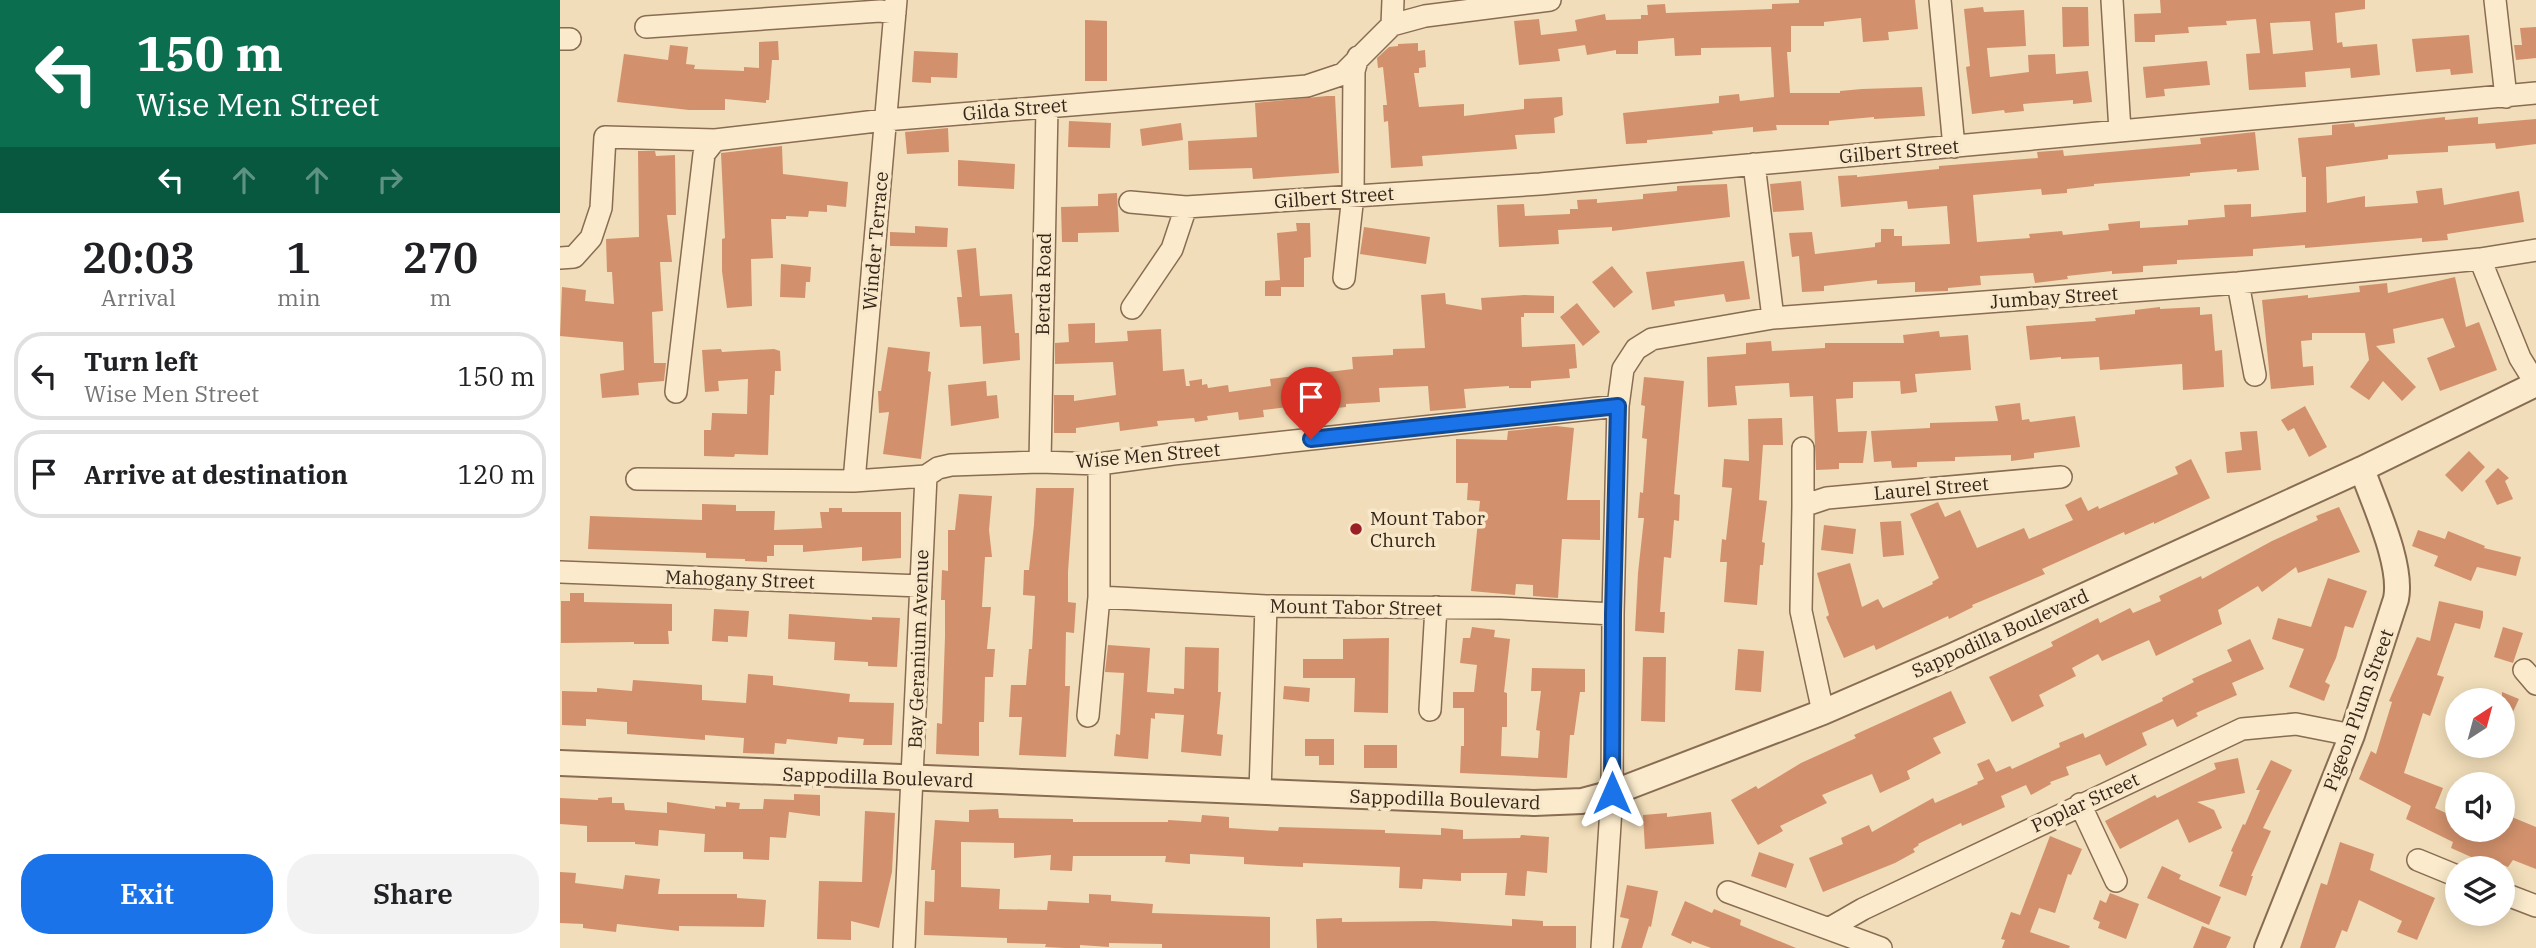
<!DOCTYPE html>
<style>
body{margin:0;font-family:"IBM Plex Serif",serif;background:#f2f2f2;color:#202124;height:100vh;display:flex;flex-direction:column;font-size:26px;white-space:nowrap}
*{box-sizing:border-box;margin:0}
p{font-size:23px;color:#757577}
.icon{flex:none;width:38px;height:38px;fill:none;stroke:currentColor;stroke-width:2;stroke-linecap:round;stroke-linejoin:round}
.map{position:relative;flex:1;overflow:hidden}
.sheet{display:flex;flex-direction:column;background:#fff;width:560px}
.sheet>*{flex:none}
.hud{background:#0b6e4f;color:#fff;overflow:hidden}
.needle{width:46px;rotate:36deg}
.fabs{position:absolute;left:1885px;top:688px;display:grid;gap:14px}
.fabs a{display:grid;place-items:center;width:70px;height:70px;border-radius:50%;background:#fff;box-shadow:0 4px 18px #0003;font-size:35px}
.pin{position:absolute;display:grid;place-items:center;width:60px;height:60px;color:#fff;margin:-72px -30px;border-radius:50% 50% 50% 0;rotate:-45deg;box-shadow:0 0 7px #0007}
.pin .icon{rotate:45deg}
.me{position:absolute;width:77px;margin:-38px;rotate:0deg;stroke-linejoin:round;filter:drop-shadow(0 0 5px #0008)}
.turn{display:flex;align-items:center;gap:24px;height:147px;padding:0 21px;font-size:32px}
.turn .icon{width:91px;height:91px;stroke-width:2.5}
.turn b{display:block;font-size:49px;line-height:60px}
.lanes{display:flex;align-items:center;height:66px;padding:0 21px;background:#0003;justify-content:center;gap:35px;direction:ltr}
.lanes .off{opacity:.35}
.eta{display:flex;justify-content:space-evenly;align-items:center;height:119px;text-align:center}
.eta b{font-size:42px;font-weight:600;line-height:49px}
.primary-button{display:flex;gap:14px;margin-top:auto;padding:14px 21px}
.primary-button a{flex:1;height:80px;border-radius:28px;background:#1a73e8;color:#fff;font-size:28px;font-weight:600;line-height:80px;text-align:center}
.primary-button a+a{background:#f2f2f2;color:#202124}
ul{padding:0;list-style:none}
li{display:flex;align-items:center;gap:21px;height:88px;margin:0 14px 10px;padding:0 7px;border:4px solid #e0e0e0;border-radius:28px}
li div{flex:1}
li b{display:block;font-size:26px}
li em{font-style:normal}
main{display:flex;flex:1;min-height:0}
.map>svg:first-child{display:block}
.building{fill:#d2916c;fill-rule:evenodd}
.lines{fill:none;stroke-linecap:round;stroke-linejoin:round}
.minor-casing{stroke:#886c53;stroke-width:24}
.tertiary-casing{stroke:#886c53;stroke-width:28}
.minor{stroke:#fbebcc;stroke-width:21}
.tertiary{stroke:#fbebcc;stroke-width:24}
.route-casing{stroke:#114b97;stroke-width:18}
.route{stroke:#1a73e8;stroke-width:12}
.poi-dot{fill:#9b1f26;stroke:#f8e8c9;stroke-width:2.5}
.labels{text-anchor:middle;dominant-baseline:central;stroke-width:7;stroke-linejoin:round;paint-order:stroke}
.street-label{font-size:19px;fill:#352519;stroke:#f8e8c9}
.poi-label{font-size:19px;fill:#352519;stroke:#f8e8c9;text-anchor:start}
</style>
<main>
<section class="sheet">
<div class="hud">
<div class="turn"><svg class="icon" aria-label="left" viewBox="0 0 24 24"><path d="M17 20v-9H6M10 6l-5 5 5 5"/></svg><div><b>150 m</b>Wise Men Street</div></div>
<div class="lanes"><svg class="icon" aria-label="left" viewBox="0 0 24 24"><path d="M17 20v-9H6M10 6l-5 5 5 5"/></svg><svg class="icon off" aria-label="ahead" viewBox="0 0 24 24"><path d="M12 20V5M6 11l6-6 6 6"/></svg><svg class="icon off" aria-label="ahead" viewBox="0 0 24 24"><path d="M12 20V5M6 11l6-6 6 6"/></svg><svg class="icon off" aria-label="right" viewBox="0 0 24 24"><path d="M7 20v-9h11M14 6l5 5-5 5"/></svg></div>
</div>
<div class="eta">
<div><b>20:03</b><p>Arrival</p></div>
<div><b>1</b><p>min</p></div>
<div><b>270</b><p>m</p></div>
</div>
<ul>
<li><svg class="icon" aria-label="left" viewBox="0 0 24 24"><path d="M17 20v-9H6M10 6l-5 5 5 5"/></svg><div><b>Turn left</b><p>Wise Men Street</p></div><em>150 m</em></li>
<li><svg class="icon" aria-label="arrive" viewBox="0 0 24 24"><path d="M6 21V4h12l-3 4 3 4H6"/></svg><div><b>Arrive at destination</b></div><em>120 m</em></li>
</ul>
<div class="primary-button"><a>Exit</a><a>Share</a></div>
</section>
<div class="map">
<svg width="1976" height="948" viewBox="0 0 1976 948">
<rect width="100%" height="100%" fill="#f1ddb9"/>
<!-- building -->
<path class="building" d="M1239 0H1355L1358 29 1328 32 1329 40 1303 42 1301 18 1264 22V26H1231V52H1227L1230 93H1280V91L1302 89 1362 87 1365 116 1314 119V117L1269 121V125H1216L1217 130 1193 132V127L1152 131 1153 134 1087 140V143L1066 144 1063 113 1159 103V96L1179 94 1180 101 1214 97 1211 47 1141 48V55L1115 56 1114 38 1078 41V54H1056V50L1027 55 1025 45 998 49 1000 61 959 65 954 21 979 19 981 35 1017 31 1015 20 1045 14 1046 20 1081 19V15H1088L1087 5 1105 4 1106 13 1212 9V4L1239 3Z
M1600 0H1805V9L1775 13 1777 43 1782 42 1783 47 1817 44 1820 75 1791 78 1790 68 1745 72 1746 87 1689 90 1686 54 1700 53 1696 19 1666 21 1667 25 1628 27 1629 33 1595 35V42H1575L1574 14 1601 13ZM1750 21 1753 50 1713 54 1710 23Z
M1423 7 1424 12 1464 10 1466 46 1427 48 1430 77 1469 72 1468 55 1495 54 1496 74 1528 71 1532 102 1513 104V100L1463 104 1464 111 1445 113 1444 110 1412 114 1406 67 1410 66 1404 9Z
M1502 7H1528L1529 46 1503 47Z
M525 20 547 21V81H525Z
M1976 27V58L1956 60 1954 45H1962L1960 28Z
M1909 35 1913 73 1891 75 1890 69 1856 72 1852 39Z
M218 41 219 60H212L209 100H206V103L165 99V110H129L57 102 64 54 108 60 110 45 128 47 126 64 135 65 134 69 184 71V67L199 68V42Z
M858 43V51L865 50 866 67 859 68V73H854L859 107 904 104V116L964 109V99L1002 97 1003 115 994 118 995 133 955 135 957 149 862 156 863 166 831 168 828 121 824 122 823 105H827L823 67 818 68 817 58 829 47 838 46V44Z
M354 51 398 53 397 78 371 77V83L352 82Z
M1647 61 1650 85 1604 89 1605 96 1586 98 1583 67Z
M767 96H775L779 173 693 179 692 168 629 170 628 141 697 137 695 103Z
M1885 117V120L1918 117V124L1976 119V144L1936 149 1935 143 1888 146V152L1828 155V159L1766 167 1767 203 1805 196V207L1858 203 1856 191 1882 188 1884 205 1959 191 1964 222 1887 234 1888 240 1862 242V238L1745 248V245L1693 249V256L1617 260V264L1583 266V272L1552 274V271L1507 276 1508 279 1475 283 1473 273 1420 276 1421 285 1388 288V291L1355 292V282L1317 284V280L1264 286V291L1242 292 1239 256 1232 257 1229 233 1252 232 1255 254 1315 247V243L1321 242V229H1334V236H1342V246L1390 244 1387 206 1348 209 1347 201 1281 207 1278 176 1297 175V177L1379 169V166L1478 158 1477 152 1503 150 1504 156 1641 144 1640 138 1695 132 1699 170 1677 172V169L1630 173V176L1534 184V186L1507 189V193L1482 195 1481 189 1413 195 1417 242 1470 238 1469 234 1502 231 1503 235 1549 230 1548 224 1580 221V228L1628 225V220L1665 217 1664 205 1691 204V217L1746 212V177H1742L1738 138 1772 135V125L1794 123 1795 127Z
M509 121 551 123 550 148 508 147Z
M621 123 623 140 582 146 580 129Z
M388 128 389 152 347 154 345 132Z
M222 146 223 174 288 182 286 207 267 205V212L249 211 248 217 226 216V219H211L213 258 191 259 192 306 167 308 162 271V239L165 238 161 153Z
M78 151H95L96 156 115 155 116 215H107L112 262H100L103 311 92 312 94 363H106L104 381 78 383 79 395 42 398 40 374 64 370 63 342 0 336 2 287 26 290 25 301 54 304 52 272H47L46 239 79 237Z
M398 160 455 164 454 189 398 186Z
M1241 181 1244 210 1213 212 1210 184Z
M1167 184 1170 217 1052 231V227L998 230 999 244 939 247 937 205 964 204 965 216 1010 214V209H1018L1017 200 1037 199V203L1083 199V194L1117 191V186Z
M557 193 559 232 518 233V242H502L501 207 538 206V194Z
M736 223H750L751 257 744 258V287H721V296H705V281L720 280 717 233 737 231Z
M355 226 388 228 387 247 330 246V232L355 233Z
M804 227 870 237 866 264 800 254Z
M416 248 420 296 452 294 455 333H459L460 360 423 364 421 326 400 327 397 297H402L397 250Z
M1184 261 1190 299 1166 302 1164 294 1114 301 1115 306 1092 310 1086 272Z
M221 264 251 267 250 282H246L245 298 220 297Z
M1052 266 1073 292 1054 308 1032 282Z
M1895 277 1906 327 1919 322 1937 370 1880 391 1867 358 1895 347 1883 318 1833 329 1835 343 1816 346 1856 387 1842 401 1823 381 1809 400 1790 387 1809 360 1805 333H1752V340L1741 341 1743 367 1753 366 1754 385 1711 389 1702 300 1748 295V298L1800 292 1799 286 1827 283 1828 293Z
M885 293 886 304 922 310 921 298 964 295 994 296V313H964V317H961L962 347 1015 344 1017 368 1009 369 1010 378 971 381V388H949V386L904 389 906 408 870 411 868 386 819 388 820 402 786 404V407L760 410 759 403 703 410 704 417 679 420 678 412 647 416 648 420 635 422 634 418 597 421 598 426 560 431 559 422 516 428V433H494V395H514V401L556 395 553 362 495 364V343L509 342 508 324 535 323V343L568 341 567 331 601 329 603 371 624 369 626 386H630L629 381 642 379V385L647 384 648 388 668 385 669 392 711 386 710 379 793 369 792 357 833 355V349L865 348 861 295Z
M1017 303 1040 332 1023 346 1000 317Z
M1600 307V309L1640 307V315L1652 314 1655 351 1662 350 1664 387 1623 390 1622 364 1540 370 1539 357 1501 359V357L1470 360 1466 326 1536 321 1535 318 1575 314V310Z
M1379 331 1380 337 1408 335 1411 370 1355 374 1357 392 1341 394 1340 381 1293 382V398L1276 399 1278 432 1307 431 1303 463H1279V469L1256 470 1253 396 1230 397 1229 383 1175 386 1177 405 1148 407 1147 357 1186 354V343L1211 341 1212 351 1265 348V343H1344L1343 335Z
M328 347 370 352 368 371 371 372 361 459 323 454 329 412 319 413 318 391H321Z
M161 349 162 352 214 349 220 351 221 371H215L214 395H210L208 455 175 454 174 457 144 456V430H151L152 413 187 414 188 379 158 381 159 391 145 392 142 350Z
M1084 377 1124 381 1114 494 1120 495 1119 521 1114 520 1111 558 1104 557 1100 612H1105L1104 633 1075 631 1078 573 1084 518H1078L1080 492 1083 493 1087 439 1082 438 1085 406 1081 405Z
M426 381 427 396 437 395 439 418 391 426 388 385Z
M1460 403 1462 420 1469 419 1470 422 1515 416 1520 447 1474 453V458L1451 461V455L1395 457V461L1357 462V467L1332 468 1331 461 1314 462 1311 431 1370 428V423L1438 421 1435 406Z
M1745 406 1767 447 1749 457 1734 428 1728 431 1721 420Z
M1222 418 1223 445H1203L1199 500 1207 501 1202 542 1205 543 1203 565H1200L1197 605 1164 602 1167 562H1160L1162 539 1166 540 1172 488 1162 487 1164 459 1189 461 1188 419Z
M996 426 1014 428 1007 500H1040V540L1002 539 998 598 973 596V585L956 584 955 595 911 591 920 501 907 500 908 483H896V439L947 440 948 431Z
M1697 431 1701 470 1667 473 1665 452 1682 450 1680 432Z
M1909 451 1925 467 1902 492 1885 475Z
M1631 459 1650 498 1594 524V522L1565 535 1564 532 1482 569 1485 574 1412 605 1413 607 1389 619 1388 616 1316 650 1314 645 1284 658 1266 617 1269 615 1257 573 1290 563 1302 607 1318 599 1323 608 1373 584 1372 582 1379 578 1350 514 1378 502 1385 517 1400 510 1417 548 1464 528 1469 539 1513 520 1505 505 1521 497 1528 511 1538 506 1539 509 1618 474 1615 467Z
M1938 468 1949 478 1945 481 1953 499 1937 505 1925 481Z
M476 488H514L508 572V602L516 603 514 633 506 632 505 686H510L506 757 459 755 462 717H449L451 685H466L469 649H472L475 596 463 595 464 570H469L474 525Z
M399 494 432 496 429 530 432 557H425L422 607H431L427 649H435L433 677H425L424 722H419V756L376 754 377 723 382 724 385 637V600H381L382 570 388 571V530H395Z
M142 504 176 505V511H215L214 530 262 528 260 512H269V508H282V512H341V558L302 561V547L243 552V545H214V556H207V562L185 561V559L146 558V553L28 549 30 516 142 520Z
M1779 507 1800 552 1738 573 1736 567 1702 592 1698 586 1658 610 1662 624 1596 656 1589 640 1542 661 1538 654 1512 668 1516 676 1479 695 1484 706 1452 722 1429 677 1493 646 1491 642 1538 618 1540 623 1570 608 1573 613 1601 601 1599 596 1641 576 1642 579 1712 541 1758 520 1756 516Z
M1341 521 1344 555 1323 557 1320 522Z
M1264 525 1296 529 1293 554 1261 550Z
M1858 530 1885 539 1888 531 1925 546 1924 548 1961 557 1956 576 1917 567 1911 581 1874 566 1878 556 1852 546Z
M1768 578 1807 591 1793 628 1785 626 1776 658 1765 682 1770 685 1764 701 1729 687 1744 649 1712 639 1718 618 1751 627Z
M10 593H24V602L112 604V631H108L109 644H74V642L1 643V601H10Z
M1879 601 1923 611V617L1920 629 1895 623 1877 675 1884 677 1870 716 1863 713 1844 773 1883 788 1875 808 1897 818V830H1942V813L1976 827V869L1953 860 1948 867 1929 859 1927 864 1891 848 1893 842 1846 819 1851 806 1799 779 1811 751 1816 754 1832 702 1829 701 1857 637 1870 641Z
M154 609 189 611 187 637 168 636V642L152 641Z
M229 614 312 620V617L340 618 337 667 308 666V662L274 660 275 642 228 639Z
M912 627 935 630 934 637 950 639 944 692 947 693V727H942L941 756 978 758 980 731 976 730 981 691H971L972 668 1025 669V692H1020L1014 735H1010L1007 778 900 773 901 746H904V708H893V692H914L917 665 900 663 903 638H910Z
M1943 627 1963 633 1953 663 1934 657Z
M829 638 828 713 794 712 795 678H743V659H783V639Z
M1690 639 1704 669 1672 683 1677 695 1636 713 1638 716 1617 727 1613 719 1582 733 1587 745 1546 766 1540 754 1506 767 1509 775 1490 782 1491 784 1471 795 1466 785 1441 796 1445 807 1402 826 1401 823 1358 844 1359 845 1353 849 1355 852 1335 863 1263 892 1249 858 1283 844 1281 838 1309 825 1312 832 1373 798 1375 803 1418 784 1417 782 1424 779 1417 764 1429 759 1436 772 1450 766 1452 769 1500 747 1499 743 1523 733 1525 738 1603 701 1602 698 1634 682 1632 679 1672 661 1667 650Z
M548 645 590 648 587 692 614 694V688L624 689 625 647 659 648 658 692H661L657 734 663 735 661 756 621 752 624 715 595 713V719L591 718 588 759 554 756 556 734 560 735 564 673 545 672Z
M1178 649 1204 651 1201 692 1175 690Z
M1083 657H1106L1105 722 1081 721Z
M188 674 213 676V685L290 694 289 702 334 703 332 745H303L304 739 278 737 277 744 227 739 226 744 215 743 214 754 183 753 184 738 145 735V740L67 734V722L26 719V726L2 725V691L37 692V688L72 691 73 680 102 682 142 685V700L186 703Z
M724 686 750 688 749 702 723 699Z
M1391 691 1406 723 1373 738 1381 753 1347 771 1350 779 1320 793 1312 774 1262 795 1267 803 1220 826 1223 831 1198 845 1171 800 1196 786 1198 789 1241 763 1296 738 1294 735Z
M1942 692 1959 699 1942 735Z
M745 739H774V765H759V756H745Z
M804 745H837V768H804Z
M1678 758 1685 793 1637 802 1654 810 1662 828 1629 843 1618 819 1560 849 1545 821 1595 795 1597 798 1656 769 1654 763Z
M1711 760 1732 770 1703 828 1711 831 1691 876H1693L1686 896 1659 886 1673 852 1671 851 1683 824 1685 825 1700 790H1696Z
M234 794 260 795V816L229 812 226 838 210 837 209 860 183 859V852H144L145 834 99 830 98 846 75 844V842H27V826L0 824V798L38 800V798L52 797V803H64L65 810 107 813V802L155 809V806L166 807V802L180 803 179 809H205H203L204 799 234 800Z
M438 809 439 818 513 819V822H608V820L641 822 642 815 669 817V828L718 831 719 827 825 830V833L881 835V828L903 830V839L960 838 961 835 989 837 987 873 967 871 965 896 945 895 947 873H901V881L863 879 862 889 839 888 840 867 743 863V867L717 866 684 864V857L630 854V864L605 862 606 856H513L512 871 490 870 491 855 454 858V843L401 842V887L440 889 439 909 487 910 488 901 529 903V894L551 895V901L593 904 592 913 710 917V948H602V944L549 943V947L520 945V948H505L485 947 486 944 447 943V938L364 935 365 901 374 902 375 870H371L375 820 409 822V810Z
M305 811 335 813 332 872 319 928 291 921V940L257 939 259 881 302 882Z
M1151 812 1154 844 1085 849 1083 815 1107 813V817Z
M1490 836 1522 849 1511 875 1508 874 1495 913 1479 908 1470 932 1510 946 1509 948H1442L1445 940 1441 939 1451 912 1460 915Z
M1780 842 1814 854 1810 870 1875 898 1857 940 1837 932 1842 921 1799 900 1787 932 1782 930 1775 948H1740L1761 883 1767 885Z
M1199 852 1234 864 1226 888 1191 876Z
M1602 866 1621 875 1619 879 1661 897 1649 925 1587 898Z
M0 872 16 873 15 883 63 889 65 875 100 879 98 894H177V898L206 900 204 927 119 926V931L57 924 56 932 23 928V924L0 923Z
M1067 885 1098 891 1091 927 1089 926 1082 948H1061L1069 919 1060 917Z
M1550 893 1579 904 1566 939 1538 928 1540 922 1533 919 1540 900 1546 903Z
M1125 901 1152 913 1154 909 1181 920 1180 925 1236 948H1151L1132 941 1131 944 1111 935Z
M782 918V922L874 921 952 926V919L983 921V926H1016V948H757L756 919Z
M1642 926 1671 937 1666 948H1633Z"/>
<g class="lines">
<!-- minor casing -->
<g class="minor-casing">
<path id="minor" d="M1380 0 1394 147
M1552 0 1560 131
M1935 0 1946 97
M832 25 833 0
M86 27 320 11 335 13
M0 39H10
M1194 164 1213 318
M570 202 626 207 980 184 1976 93
M0 258 14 257 31 238 41 208 45 137 155 140
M1920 259 1960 358 1976 384
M784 278 793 195 794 71 798 57
M1678 283 1695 375
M572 308 612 249 626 207
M116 392 144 154 155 140 325 120 747 86 783 74 832 25 865 16 990 0
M480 462 487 107
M77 479 294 481 366 476 378 468 391 465 480 462 539 464 613 454 1058 406
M294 481 336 0
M1243 506V448
M0 572 361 586
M539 597 706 606 941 608 1053 614
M1964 670 1976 684
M870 710 876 607
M1263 712 1241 611 1243 506 1267 498 1501 477
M528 716 539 597V464
M700 792 706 606
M1520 804 1556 881
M1858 860 1897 876
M1168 892 1321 948
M1942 893 1976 906
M1270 928 1303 909 1682 729 1736 724 1792 735
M344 948 366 476
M1042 948 1052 793 1053 614 1058 406 1063 369 1076 349 1092 339 1213 318 1678 283 1920 259 1976 250"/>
</g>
<!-- tertiary casing -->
<g class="tertiary-casing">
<path id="tertiary" d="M0 763 974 803 1022 801 1052 793 1263 712 1390 657 1802 469 1976 384
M1707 948 1792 735 1836 599C1843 564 1814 504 1802 469"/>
</g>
<!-- minor -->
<use href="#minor" class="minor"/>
<!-- tertiary -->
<use href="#tertiary" class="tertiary"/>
</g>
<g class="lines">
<!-- route casing -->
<g class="route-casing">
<path id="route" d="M751 439 1058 406 1053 614 1052 793"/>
</g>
<!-- route -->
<use href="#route" class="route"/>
</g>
<!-- markers -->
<circle class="poi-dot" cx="796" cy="529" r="7"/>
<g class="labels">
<!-- street labels -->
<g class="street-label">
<text transform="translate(455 109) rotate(-5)">Gilda Street</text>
<text transform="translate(1339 151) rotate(-5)">Gilbert Street</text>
<text transform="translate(774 197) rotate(-4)">Gilbert Street</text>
<text transform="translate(315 241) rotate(-85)">Winder Terrace</text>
<text transform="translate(483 284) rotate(-89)">Berda Road</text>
<text transform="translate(1494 297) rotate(-4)">Jumbay Street</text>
<text transform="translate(588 455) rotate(-5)">Wise Men Street</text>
<text transform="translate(1371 488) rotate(-5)">Laurel Street</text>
<text transform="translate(180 579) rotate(2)">Mahogany Street</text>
<text transform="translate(796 607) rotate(1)">Mount Tabor Street</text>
<text transform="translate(1440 633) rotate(-24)">Sappodilla Boulevard</text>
<text transform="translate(358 649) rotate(-88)">Bay Geranium Avenue</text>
<text transform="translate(1798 710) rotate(-70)">Pigeon Plum Street</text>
<text transform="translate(318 777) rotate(2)">Sappodilla Boulevard</text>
<text transform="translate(885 799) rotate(2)">Sappodilla Boulevard</text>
<text transform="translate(1525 802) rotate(-25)">Poplar Street</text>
</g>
<!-- poi labels -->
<g class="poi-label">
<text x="810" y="518">Mount Tabor<tspan x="810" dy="22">Church</tspan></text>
</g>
</g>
</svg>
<div class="fabs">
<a><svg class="needle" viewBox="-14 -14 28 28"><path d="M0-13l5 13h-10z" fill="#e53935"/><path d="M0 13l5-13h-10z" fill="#757577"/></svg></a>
<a><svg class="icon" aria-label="sound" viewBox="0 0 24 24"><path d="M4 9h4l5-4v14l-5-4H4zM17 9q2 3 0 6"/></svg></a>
<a><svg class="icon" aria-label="layers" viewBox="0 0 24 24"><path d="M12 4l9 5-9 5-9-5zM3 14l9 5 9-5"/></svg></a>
</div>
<div class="pin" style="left:751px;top:439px;background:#d93025"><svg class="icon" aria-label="arrive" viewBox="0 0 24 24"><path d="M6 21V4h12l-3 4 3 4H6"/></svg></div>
<svg class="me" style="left:1052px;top:793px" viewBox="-20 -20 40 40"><path d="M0-17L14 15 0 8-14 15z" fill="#1a73e8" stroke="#fff" stroke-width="4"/></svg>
</div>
</main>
